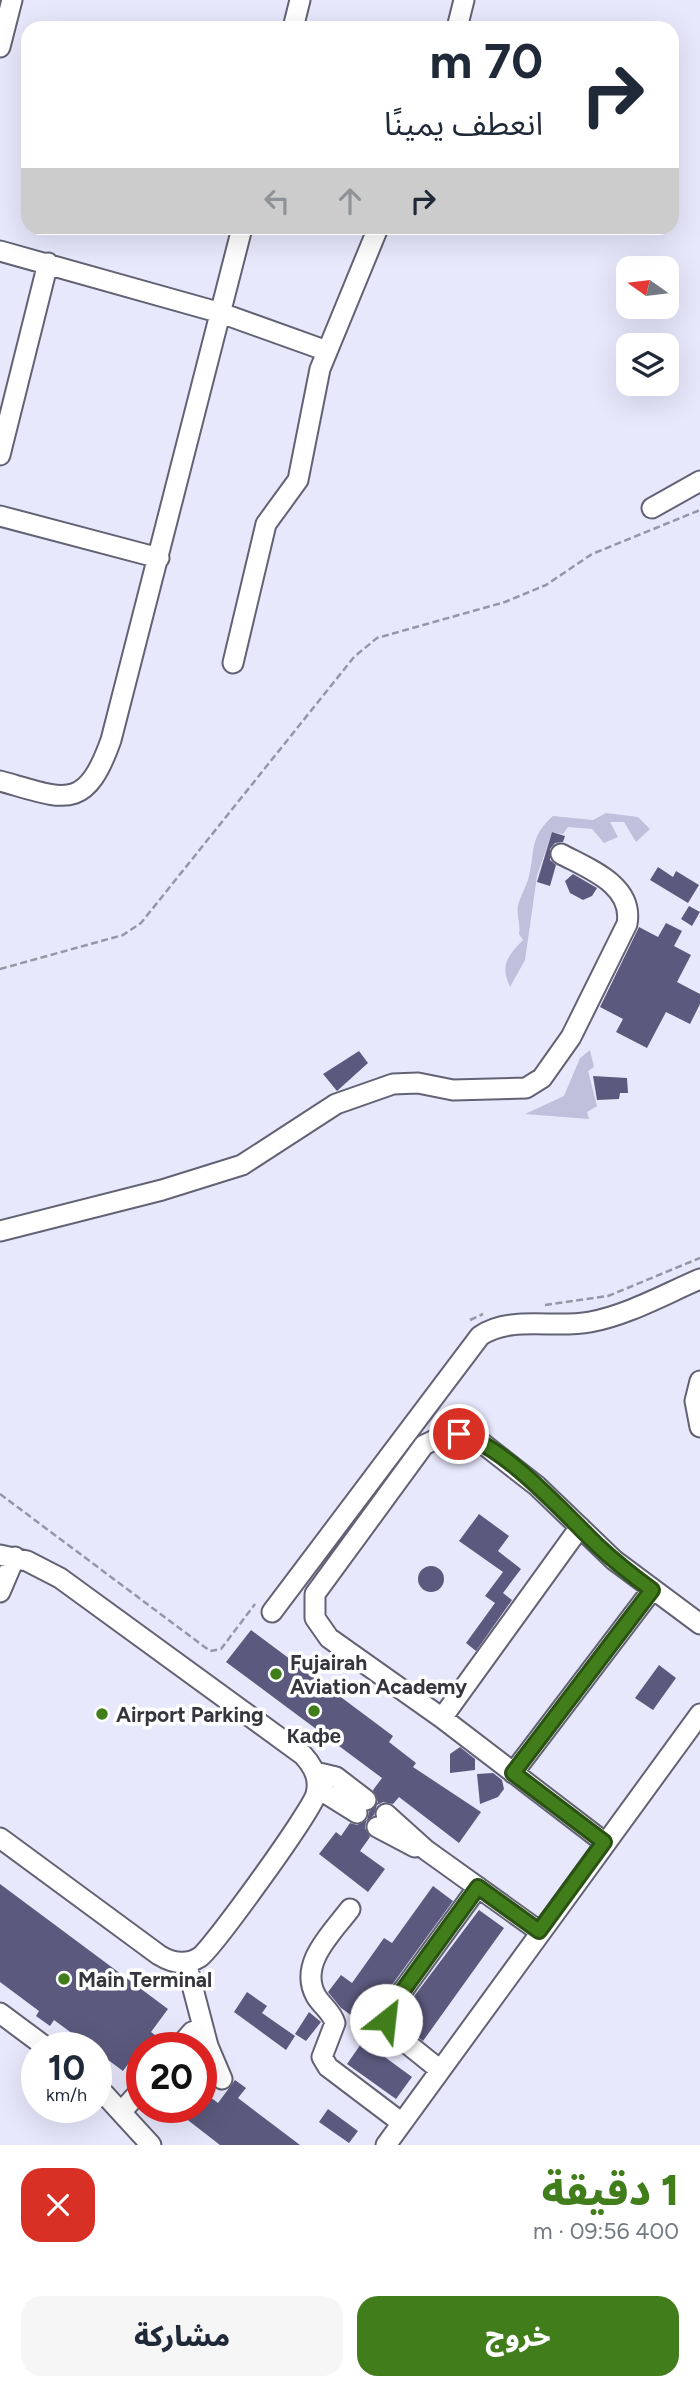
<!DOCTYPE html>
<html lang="ar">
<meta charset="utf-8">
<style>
body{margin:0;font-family:Figtree,"Noto Sans Arabic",sans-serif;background:#f6f6f7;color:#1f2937;direction:rtl;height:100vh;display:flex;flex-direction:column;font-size:26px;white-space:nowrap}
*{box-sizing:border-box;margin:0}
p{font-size:23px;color:#747a83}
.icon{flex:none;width:38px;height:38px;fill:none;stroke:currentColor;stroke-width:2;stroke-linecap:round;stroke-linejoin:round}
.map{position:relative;height:2145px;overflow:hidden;direction:ltr}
.panel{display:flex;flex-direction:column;background:#fff;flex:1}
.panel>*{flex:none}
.hud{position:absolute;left:21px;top:21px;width:658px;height:214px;border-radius:21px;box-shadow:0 7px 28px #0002;direction:rtl;background:#fff;color:#1f2937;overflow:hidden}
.needle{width:46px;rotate:284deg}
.tools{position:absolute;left:616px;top:256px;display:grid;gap:14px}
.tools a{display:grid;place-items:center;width:63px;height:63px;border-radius:14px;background:#fff;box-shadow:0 7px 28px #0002;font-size:35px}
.speed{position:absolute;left:21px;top:2032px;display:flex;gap:14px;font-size:35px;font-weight:700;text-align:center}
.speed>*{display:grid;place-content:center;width:91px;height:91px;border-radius:50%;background:#fff;box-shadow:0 7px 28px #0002;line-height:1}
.speed small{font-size:18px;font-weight:400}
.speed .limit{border:10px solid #d22;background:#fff;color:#111}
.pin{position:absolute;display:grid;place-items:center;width:60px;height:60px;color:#fff;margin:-30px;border:4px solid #fff;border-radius:50%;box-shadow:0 2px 7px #0007}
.me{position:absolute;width:77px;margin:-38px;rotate:29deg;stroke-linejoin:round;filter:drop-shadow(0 0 5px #0008)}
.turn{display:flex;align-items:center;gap:24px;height:147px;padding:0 21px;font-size:32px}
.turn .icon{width:91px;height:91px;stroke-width:2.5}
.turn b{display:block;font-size:49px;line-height:60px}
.lanes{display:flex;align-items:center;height:66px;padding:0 21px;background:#0003;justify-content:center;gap:35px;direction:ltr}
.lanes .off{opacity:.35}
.round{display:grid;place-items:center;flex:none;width:74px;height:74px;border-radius:21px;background:#f6f6f7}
.overview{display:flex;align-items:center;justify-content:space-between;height:119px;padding:0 21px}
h1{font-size:42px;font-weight:800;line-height:52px;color:#417e1b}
.button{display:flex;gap:14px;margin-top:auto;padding:14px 21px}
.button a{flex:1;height:80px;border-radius:21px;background:#417e1b;color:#fff;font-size:28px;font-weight:800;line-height:80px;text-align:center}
.button a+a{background:#f6f6f7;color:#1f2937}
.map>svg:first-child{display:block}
.green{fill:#c0bfdc}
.building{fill:#5b597d}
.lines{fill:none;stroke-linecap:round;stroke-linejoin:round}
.minor-casing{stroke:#636274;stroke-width:23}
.path{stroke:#9696a5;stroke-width:2.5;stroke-dasharray:7 3.5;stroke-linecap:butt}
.minor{stroke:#fff;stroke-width:19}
.route-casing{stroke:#2a5212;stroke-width:18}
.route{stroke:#417e1b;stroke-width:12}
.poi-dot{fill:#417e1b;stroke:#fff;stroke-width:2.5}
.labels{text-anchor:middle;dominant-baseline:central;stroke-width:7;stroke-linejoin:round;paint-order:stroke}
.poi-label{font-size:21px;font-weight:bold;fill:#35353d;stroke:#fff;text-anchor:start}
</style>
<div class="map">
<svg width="700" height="2145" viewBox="0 0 700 2145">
<rect width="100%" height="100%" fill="#e8e8fd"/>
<!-- green -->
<path class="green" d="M606 813 638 817 650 829 636 842 624 822H610L618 837 604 843 592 829 568 827 563 834 552 832 537 876 525 960 510 987C500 966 507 956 523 940L519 934C521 924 516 915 518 906 520 897 525 889 528 880 536 852 528 838 553 816L593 820Z
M590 1050 594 1067 588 1071 597 1106 587 1112 589 1119 525 1114 564 1096 580 1058Z"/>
<!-- building -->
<path class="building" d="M552 832 565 836 563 842 555 843 550 849V860L556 865 550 886 537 882Z
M658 867 673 877 676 871 699 885 688 903 650 880Z
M573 874 597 888 592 896 583 900 570 893 565 881Z
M689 906 700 912 692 926 681 919Z
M666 923 682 931 674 946 691 955 677 982 700 994V1004L690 1024 666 1012 647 1048 616 1032 623 1019 600 1007 639 927 658 937Z
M359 1051 368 1063 337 1091 323 1074Z
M593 1076 627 1078 628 1093H620L619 1099 597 1100Z
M479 1514 509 1536 498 1551 521 1569 503 1593 512 1600 476 1651 466 1643 495 1603 485 1596 503 1572 459 1541Z
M418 1579a13 13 0 1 1 26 0a13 13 0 1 1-26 0Z
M251 1630 393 1736 389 1742 416 1763 413 1767 481 1812 459 1843 399 1797 393 1804 383 1802 377 1805 374 1815 366 1822 365 1828 370 1837 360 1851 385 1869 368 1892 319 1854 336 1832 341 1836 350 1823 357 1825 367 1820 369 1812 378 1802 373 1790 382 1778 226 1662Z
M659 1665 676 1678 653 1710 635 1698Z
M460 1747 475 1759V1770L450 1773V1754Z
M493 1773 502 1780 504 1789 498 1797 480 1804 477 1774Z
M0 1884 168 2009 151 2032 167 2044 166 2048H140L123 2071 96 2051V2048H92L54 2020 50 2026 36 2016 39 2011 0 1982Z
M433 1886 453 1901 378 2004 376 2015 368 2027 341 2008 328 1992 341 1975 352 1983 384 1938 392 1943Z
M479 1910 504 1928 423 2041 401 2023 400 2015Z
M247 1992 267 2006 262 2013 295 2036 286 2050 234 2012Z
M309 2012 321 2022 306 2041 295 2034Z
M363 2041 412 2077 396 2099 347 2064Z
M235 2080 246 2088 238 2098 300 2145H220L171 2107H201V2090L218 2103Z
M328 2109 358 2131 349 2143 319 2122Z"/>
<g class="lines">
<!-- minor casing -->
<g class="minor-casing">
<path id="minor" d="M293 28 300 0
M457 28 464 0
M0 47 12 0
M0 251 221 313 327 351
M0 455 48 263
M652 508 700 481
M0 516 159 558
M233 663 266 524 298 480 320 369 378 228
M0 781C65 799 85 813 111 740L242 228
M0 1231 162 1190 242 1165 336 1104 393 1084 418 1083 453 1090 526 1088 542 1078 571 1037 627 924C634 885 589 869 561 854
M700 1381 695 1401 700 1427
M0 1555 27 1561 60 1578 303 1755C314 1767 320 1779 316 1794 312 1811 214 1946 200 1957 186 1966 172 1963 159 1955L0 1838
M0 1592 15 1557
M272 1612 480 1336C511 1315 554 1329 590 1322 628 1315 665 1294 700 1279
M442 1718 580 1527
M315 1772 336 1777 366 1800
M513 1773 652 1590
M317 1788 357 1813
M386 1814 426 1850 539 1931
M377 1827 415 1847
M604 1842 442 1718 329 1638 315 1618V1594L424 1445 447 1434H459L482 1443 537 1486 614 1560 700 1624
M350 1909C332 1933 298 1964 316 1996 322 2006 332 2012 335 2023L322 2057 328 2067 402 2123
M186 1962 208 2046 222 2079
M0 2013 47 2048
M178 2048 192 2032 203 2028
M440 2070 389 2029 388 2011 478 1887
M96 2085 151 2145
M121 2112 142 2089
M386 2145 700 1714"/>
</g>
<!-- path -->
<path class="path" d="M0 969 123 935 141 923 354 657 377 638 505 602 546 585 592 554 700 510
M545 1305 608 1296 700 1258
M470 1320 483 1314
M0 1494 210 1651 221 1649 255 1604"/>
<!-- minor -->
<use href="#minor" class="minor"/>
</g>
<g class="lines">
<!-- route casing -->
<g class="route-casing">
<path id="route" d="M386 2020 388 2011 478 1887 539 1931 604 1842 513 1773 652 1590C633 1576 614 1561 597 1545 563 1512 505 1446 459 1434"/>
</g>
<!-- route -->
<use href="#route" class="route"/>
</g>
<!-- markers -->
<g class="poi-dot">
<circle cx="276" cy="1674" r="7"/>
<circle cx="314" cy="1711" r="7"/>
<circle cx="102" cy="1714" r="7"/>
<circle cx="64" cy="1979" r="7"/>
</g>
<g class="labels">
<!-- poi labels -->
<g class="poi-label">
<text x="290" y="1662">Fujairah<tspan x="290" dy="24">Aviation Academy</tspan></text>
<text x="116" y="1714">Airport Parking</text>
<text x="314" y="1735" text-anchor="middle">Кафе</text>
<text x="78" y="1979">Main Terminal</text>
</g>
</g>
</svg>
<div class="tools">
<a><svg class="needle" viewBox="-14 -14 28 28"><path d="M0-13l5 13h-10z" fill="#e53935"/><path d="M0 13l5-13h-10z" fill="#747a83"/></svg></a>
<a><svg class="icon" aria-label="layers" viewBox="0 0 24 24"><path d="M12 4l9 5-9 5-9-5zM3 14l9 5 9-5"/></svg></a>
</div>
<div class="speed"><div>10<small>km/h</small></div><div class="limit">20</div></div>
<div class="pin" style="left:459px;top:1434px;background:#d93025"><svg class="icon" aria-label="arrive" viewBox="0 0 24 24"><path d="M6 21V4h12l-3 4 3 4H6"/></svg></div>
<svg class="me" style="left:386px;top:2020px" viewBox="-20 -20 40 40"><circle r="19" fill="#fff"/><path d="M0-13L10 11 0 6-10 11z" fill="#417e1b"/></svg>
<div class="hud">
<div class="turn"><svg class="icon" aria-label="right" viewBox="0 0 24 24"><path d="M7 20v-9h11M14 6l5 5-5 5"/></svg><div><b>70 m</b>انعطف يمينًا</div></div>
<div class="lanes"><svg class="icon off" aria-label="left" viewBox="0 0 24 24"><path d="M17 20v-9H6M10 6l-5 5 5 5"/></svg><svg class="icon off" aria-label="ahead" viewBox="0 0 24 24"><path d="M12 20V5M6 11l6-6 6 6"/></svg><svg class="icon" aria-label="right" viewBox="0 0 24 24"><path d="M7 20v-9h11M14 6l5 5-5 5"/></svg></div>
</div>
</div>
<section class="panel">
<div class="overview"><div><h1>1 دقيقة</h1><p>400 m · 09:56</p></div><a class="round" style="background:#d93025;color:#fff"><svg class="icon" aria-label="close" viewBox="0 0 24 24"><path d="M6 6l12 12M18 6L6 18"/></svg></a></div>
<div class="button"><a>خروج</a><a>مشاركة</a></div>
</section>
